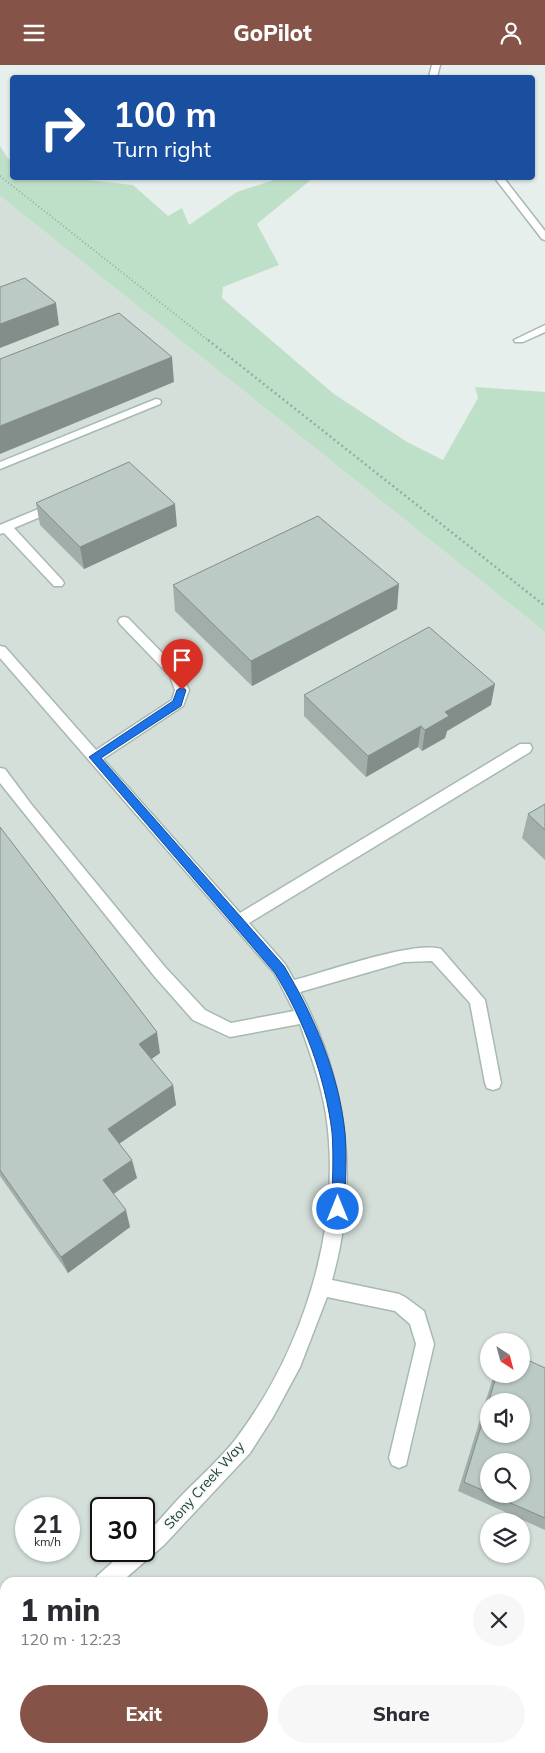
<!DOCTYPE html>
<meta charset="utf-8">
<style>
body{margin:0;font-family:Mulish,sans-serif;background:#f7f7f7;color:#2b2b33;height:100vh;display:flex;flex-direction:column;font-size:19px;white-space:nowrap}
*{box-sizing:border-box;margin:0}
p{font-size:16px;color:#7c7c81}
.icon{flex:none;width:28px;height:28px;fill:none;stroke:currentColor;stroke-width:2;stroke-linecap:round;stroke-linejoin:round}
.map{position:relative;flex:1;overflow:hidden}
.panel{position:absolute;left:0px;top:1512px;width:545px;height:176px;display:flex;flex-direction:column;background:#fff;border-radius:15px 15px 0 0;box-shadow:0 1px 4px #0004}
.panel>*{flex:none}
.guide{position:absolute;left:10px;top:10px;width:525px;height:105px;border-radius:5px;box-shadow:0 1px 4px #0004;background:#1a4fa0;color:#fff;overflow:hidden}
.needle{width:32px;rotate:144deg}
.buttons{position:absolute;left:480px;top:1268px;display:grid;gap:10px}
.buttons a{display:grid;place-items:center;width:50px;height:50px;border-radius:50%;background:#fff;box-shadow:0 1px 4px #0004;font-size:25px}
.speed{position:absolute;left:15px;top:1432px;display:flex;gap:10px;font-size:25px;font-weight:700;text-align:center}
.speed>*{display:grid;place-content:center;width:65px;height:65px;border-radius:50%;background:#fff;box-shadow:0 1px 4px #0004;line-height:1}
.speed small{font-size:12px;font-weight:400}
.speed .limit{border:2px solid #111;border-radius:8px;background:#fff;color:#111}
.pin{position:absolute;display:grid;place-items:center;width:42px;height:42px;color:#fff;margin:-51px -21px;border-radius:50% 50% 50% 0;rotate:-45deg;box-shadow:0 0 5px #0007}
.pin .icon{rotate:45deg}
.me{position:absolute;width:55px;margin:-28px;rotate:0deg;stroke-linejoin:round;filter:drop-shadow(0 0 4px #0008)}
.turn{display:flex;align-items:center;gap:18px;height:105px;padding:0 20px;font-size:22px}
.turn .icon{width:65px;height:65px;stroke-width:2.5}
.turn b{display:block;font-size:35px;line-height:42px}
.round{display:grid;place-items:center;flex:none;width:52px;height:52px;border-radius:26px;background:#f7f7f7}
.overview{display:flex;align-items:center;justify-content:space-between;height:85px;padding:0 20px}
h1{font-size:30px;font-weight:800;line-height:38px}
.action{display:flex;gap:10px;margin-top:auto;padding:10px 20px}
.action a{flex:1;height:58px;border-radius:30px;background:#855347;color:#fff;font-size:20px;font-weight:800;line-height:58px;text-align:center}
.action a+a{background:#f7f7f7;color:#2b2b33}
header{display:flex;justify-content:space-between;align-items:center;height:65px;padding:0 20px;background:#855347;color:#fff;font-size:22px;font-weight:800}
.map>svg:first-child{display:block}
.built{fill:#d4dfda;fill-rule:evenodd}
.green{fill:#bfe0c8}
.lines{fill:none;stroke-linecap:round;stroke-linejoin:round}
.minor-casing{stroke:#a8b8b2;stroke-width:3}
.path-far1{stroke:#86b3a5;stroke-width:2;stroke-dasharray:1 2.5;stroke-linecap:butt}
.path{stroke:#86b3a5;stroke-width:2.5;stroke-dasharray:2 3;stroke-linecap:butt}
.minor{fill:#fff;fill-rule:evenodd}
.wall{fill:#a1aea9;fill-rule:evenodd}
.shaded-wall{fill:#838d89}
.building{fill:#bbcac4;stroke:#838d89;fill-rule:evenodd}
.route{fill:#1a73e8;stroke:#114b97}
.labels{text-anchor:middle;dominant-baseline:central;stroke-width:4;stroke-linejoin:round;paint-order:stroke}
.street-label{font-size:14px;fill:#24423a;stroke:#f7fbf9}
</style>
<header><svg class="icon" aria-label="menu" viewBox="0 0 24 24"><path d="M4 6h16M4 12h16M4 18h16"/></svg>GoPilot<svg class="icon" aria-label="person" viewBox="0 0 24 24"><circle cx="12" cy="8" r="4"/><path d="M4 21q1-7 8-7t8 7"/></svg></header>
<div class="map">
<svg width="545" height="1688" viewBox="0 0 545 1688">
<rect width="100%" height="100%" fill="#e6efeb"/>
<!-- built -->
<path class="built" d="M0 131 545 567V1688H0ZM489 1276H521V1309H489ZM489 1336H521V1369H489ZM489 1396H521V1429H489ZM26 1444H69V1486H26ZM101 1444H144V1486H101ZM489 1456H521V1489H489ZM5 1518H540V1684H5Z"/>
<!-- green -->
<path class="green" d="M0 81 7 92 12 97V112L68 113 133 120 168 151 182 143 189 160 237 127 280 113H313L257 159 279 200 223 222 222 233 334 329 407 377 443 395 478 333 475 322 545 327V567L0 131Z"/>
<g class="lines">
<!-- minor casing -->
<g class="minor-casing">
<path id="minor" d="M432 0H440L437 12H429Z
M494 112H503L545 166V175L542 174Z
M545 260V267L523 277H515L514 275Z
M156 334 160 335 161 337 160 339 0 404V397Z
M55 437 61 441 59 444 14 463 62 515 64 518 62 521H54L4 468 0 469V460Z
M124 552 128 553 180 606 189 625 183 641 103 694 240 848 520 679H530L532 683 530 687 249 858 285 899 294 915C325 907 415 875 441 884L485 935 501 1018 499 1023 493 1025 487 1023 485 1018 470 938 432 896 404 897 300 927C347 1016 360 1118 332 1215L399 1229 405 1232 424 1246 426 1253 434 1279 406 1400 399 1403 392 1400 389 1393 416 1279 410 1259 395 1246 327 1232 300 1302 273 1352 250 1388 164 1480 120 1518H94L97 1511 125 1486H144V1471C159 1457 171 1441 185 1427 202 1410 220 1394 235 1375 303 1286 343 1161 326 1049 321 1018 310 988 300 959L230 972 193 955 155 912 0 718V703L5 704 31 739 165 902 205 945 231 958 294 946 275 909 0 593V581L5 582 96 685 172 635 175 625 170 611 120 559 118 556 120 553Z
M5 1589V1613L0 1615V1591Z
M71 1684H93L94 1688H72Z"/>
</g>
<!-- path-far1 -->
<path class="path-far1" d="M0 111 209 276"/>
<!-- path -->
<path class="path" d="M208 275 545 541"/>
<!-- minor -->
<use href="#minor" class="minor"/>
</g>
<!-- wall -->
<path class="wall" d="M36 438 177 461 84 504 40 460Z
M173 520 397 544 252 621 175 546Z
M304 630 491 640 447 666 445 673 422 686 418 682 366 712 304 651Z
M545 739V795L522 773 528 749Z
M0 762 160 988 151 994 173 1020 176 1040 119 1078 137 1113 114 1129 130 1162 68 1208 0 1111Z
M545 1303V1465L458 1426 494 1309H521ZM489 1396 521 1429H489Z"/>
<!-- shaded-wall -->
<path class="shaded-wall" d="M56 238 59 260 0 283V259Z
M172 292 174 317 0 389V361Z
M175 439 177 461 84 504 80 482Z
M399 519 397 544 252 621 251 596Z
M495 619 491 640 447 666 445 673 422 686 425 665 445 647Z
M421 661 418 682 366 712 368 691Z
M157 967 160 988 143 1000 139 979Z
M173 1020 176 1040 113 1083 108 1064Z
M132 1095 137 1113 108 1132 103 1115Z
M126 1145 130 1162 68 1208 61 1192Z"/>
<!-- building -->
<path class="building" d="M25 213 56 238 0 259V222Z
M119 248 172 292 0 361V294Z
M129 397 175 439 80 482 36 438Z
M318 451 399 519 251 596 173 520Z
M429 562 495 619 445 647 449 651 425 665 421 661 368 691 304 630Z
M545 739V765L528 749Z
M0 762 157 967 139 979 173 1020 108 1064 132 1095 103 1115 126 1145 61 1192 0 1105Z
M521 1292 545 1303V1453L490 1429H521V1396H489V1428L464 1417 497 1309H521ZM489 1336H521V1369H489Z
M336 1684H416L419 1688H331Z"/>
<!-- route -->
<path class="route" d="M182 622 186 625 181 641 101 693 284 901C314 951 339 1009 345 1068 347 1093 345 1119 345 1144L343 1148 338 1150 334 1148 332 1144C332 1119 334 1092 332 1067 325 1011 304 956 275 908L89 692 173 636 177 625Z"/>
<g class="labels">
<!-- street labels -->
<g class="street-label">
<text transform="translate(204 1420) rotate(-48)">Stony Creek Way</text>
</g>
</g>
</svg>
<div class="buttons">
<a><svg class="needle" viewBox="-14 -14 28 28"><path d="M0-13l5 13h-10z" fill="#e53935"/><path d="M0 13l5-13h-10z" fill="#7c7c81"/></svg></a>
<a><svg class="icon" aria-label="sound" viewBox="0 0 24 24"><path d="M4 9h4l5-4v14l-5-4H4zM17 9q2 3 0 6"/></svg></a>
<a><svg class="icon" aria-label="search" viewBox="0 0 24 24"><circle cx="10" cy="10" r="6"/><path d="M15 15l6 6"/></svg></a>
<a><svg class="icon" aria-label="layers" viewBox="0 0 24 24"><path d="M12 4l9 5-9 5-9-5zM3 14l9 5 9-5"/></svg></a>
</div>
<div class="speed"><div>21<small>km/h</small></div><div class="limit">30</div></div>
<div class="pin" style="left:182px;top:625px;background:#d93025"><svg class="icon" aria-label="arrive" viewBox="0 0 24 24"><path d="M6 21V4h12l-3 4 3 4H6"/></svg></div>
<svg class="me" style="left:338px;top:1144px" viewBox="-20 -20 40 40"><circle r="17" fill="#1a73e8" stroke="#fff" stroke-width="3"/><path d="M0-11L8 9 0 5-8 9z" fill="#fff"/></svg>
<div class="guide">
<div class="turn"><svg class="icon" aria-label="right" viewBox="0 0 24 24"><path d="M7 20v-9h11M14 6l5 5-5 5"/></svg><div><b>100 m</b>Turn right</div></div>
</div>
<section class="panel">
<div class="overview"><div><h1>1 min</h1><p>120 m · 12:23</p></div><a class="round"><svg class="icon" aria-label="close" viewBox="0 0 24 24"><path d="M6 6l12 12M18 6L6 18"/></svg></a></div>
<div class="action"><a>Exit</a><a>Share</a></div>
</section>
</div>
